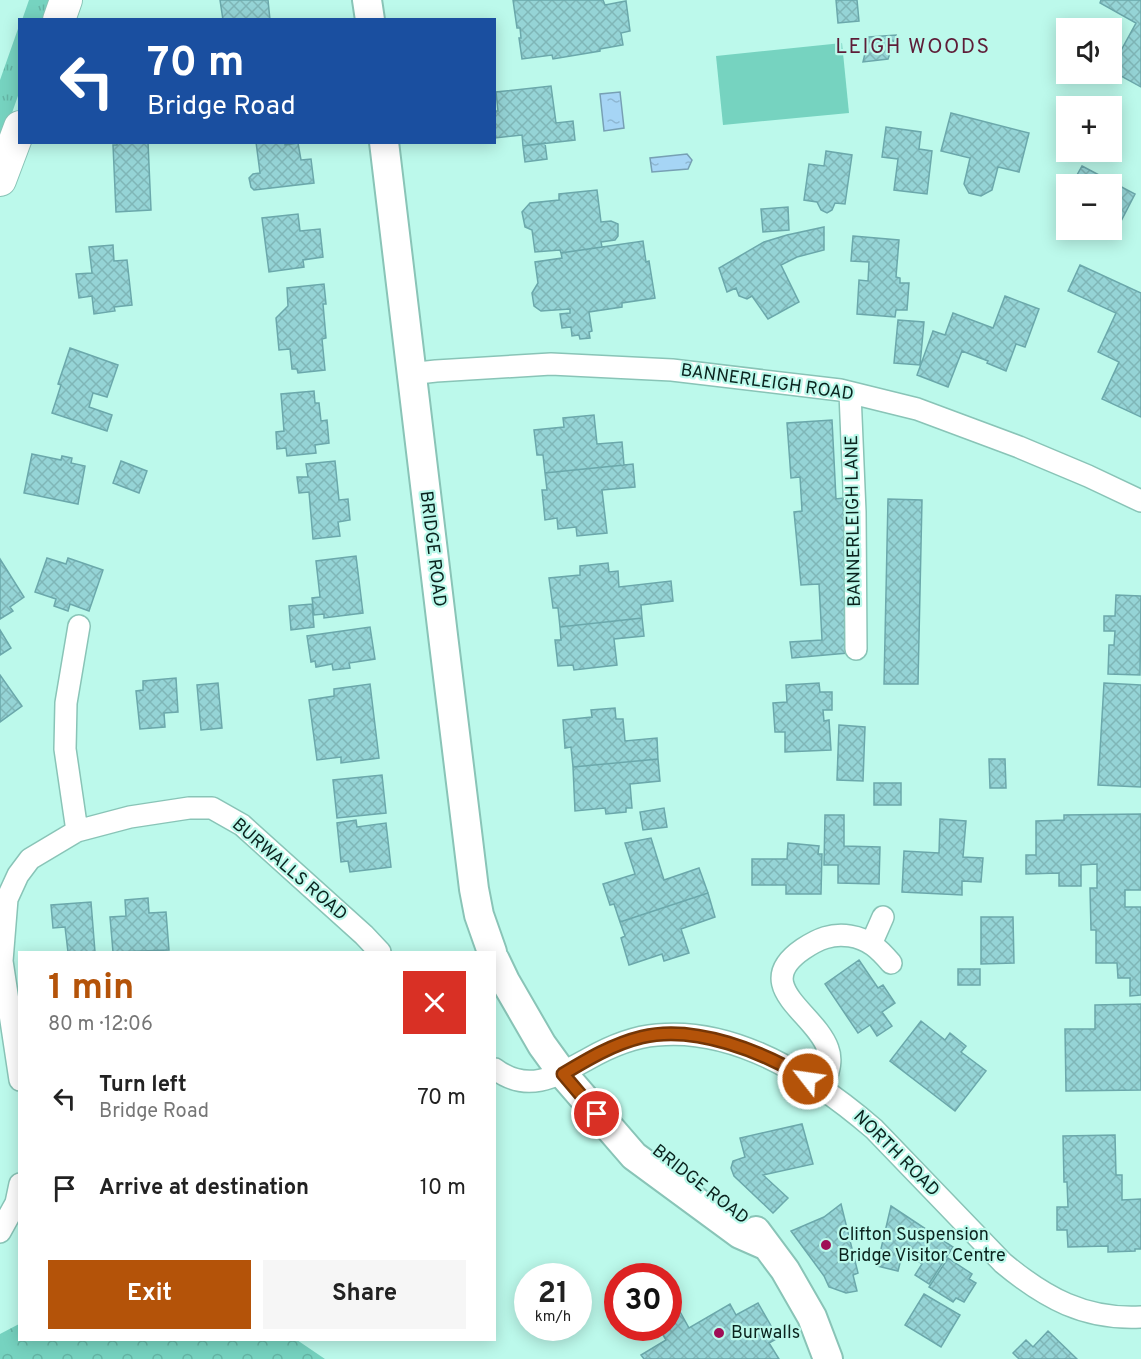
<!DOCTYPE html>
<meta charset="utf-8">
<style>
body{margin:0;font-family:Overpass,sans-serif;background:#f6f6f6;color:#222;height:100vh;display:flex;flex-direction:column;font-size:22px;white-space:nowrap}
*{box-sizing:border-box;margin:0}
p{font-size:20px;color:#767676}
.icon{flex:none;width:33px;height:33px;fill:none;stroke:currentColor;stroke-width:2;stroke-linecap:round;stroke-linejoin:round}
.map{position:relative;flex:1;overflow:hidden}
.side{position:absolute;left:18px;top:951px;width:478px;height:390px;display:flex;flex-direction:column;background:#fff;border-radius:0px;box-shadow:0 3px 15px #0003}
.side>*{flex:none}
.hud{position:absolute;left:18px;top:18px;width:478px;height:126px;border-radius:0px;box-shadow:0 3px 15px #0003;background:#1a4fa0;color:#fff;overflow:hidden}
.buttons{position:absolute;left:1056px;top:18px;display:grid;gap:12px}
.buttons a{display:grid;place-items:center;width:66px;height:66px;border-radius:0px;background:#fff;box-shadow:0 3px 15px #0003;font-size:30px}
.speed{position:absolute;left:514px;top:1263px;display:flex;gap:12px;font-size:30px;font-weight:700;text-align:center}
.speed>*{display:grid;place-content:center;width:78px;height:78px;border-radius:50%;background:#fff;box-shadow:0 3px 15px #0003;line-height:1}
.speed small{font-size:15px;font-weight:400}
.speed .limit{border:9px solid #d22;background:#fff;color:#111}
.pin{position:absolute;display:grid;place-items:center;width:51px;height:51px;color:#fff;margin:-26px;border:3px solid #fff;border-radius:50%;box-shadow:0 2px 6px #0007}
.me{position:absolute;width:66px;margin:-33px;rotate:300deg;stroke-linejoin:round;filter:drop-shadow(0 0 4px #0008)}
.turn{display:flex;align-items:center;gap:21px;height:126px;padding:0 30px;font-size:27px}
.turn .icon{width:78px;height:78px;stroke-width:2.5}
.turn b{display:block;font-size:42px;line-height:51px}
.round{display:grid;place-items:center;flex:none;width:63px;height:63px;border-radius:0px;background:#f6f6f6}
.head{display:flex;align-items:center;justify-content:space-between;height:102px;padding:0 30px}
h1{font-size:36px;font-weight:700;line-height:45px;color:#b45309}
.primary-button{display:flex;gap:12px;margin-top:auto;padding:12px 30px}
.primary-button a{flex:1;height:69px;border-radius:0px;background:#b45309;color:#fff;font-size:24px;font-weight:700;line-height:69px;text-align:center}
.primary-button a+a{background:#f6f6f6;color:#222}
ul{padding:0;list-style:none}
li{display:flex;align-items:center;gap:18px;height:90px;padding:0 30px}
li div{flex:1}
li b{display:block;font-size:22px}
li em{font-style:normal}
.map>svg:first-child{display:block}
.grass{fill:url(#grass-tufts)}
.forest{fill:url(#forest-crowns)}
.garden{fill:#76d3c0}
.water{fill:url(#water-ripples);stroke:#77a0b4;stroke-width:1.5}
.building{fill:url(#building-cross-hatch);stroke:#6ba8ab;stroke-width:1.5}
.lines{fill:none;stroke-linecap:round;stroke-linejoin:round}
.minor-casing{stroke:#89c4b7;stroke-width:24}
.secondary-casing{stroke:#89c4b7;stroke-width:32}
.primary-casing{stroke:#89c4b7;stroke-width:34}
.minor{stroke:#fff;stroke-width:21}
.secondary{stroke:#fff;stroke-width:28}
.primary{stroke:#fff;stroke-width:32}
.route-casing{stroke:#753606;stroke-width:15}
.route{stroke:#b45309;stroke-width:10}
.poi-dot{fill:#9f0e56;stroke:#bcf9eb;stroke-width:2}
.labels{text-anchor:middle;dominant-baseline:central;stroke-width:4.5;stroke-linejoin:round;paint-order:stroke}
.street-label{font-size:18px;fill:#0a231e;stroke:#bcf9eb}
.poi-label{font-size:18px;fill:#0a231e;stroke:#bcf9eb;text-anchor:start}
.quarter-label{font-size:21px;letter-spacing:1.5px;fill:#5e1c37;stroke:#bcf9eb}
</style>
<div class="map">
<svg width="1141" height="1359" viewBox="0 0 1141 1359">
<defs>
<pattern id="grass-tufts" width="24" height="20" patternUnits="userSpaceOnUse" patternTransform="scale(1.5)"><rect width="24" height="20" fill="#76d3c0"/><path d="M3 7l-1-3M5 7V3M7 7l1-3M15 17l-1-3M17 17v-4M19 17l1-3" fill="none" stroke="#65b5a5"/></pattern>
<pattern id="forest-crowns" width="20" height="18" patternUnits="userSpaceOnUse" patternTransform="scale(1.5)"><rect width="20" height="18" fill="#76d3c0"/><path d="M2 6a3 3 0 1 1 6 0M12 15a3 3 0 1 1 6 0" fill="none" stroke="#65b5a5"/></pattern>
<pattern id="water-ripples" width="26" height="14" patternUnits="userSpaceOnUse" patternTransform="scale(1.5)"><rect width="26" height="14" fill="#a6d5f5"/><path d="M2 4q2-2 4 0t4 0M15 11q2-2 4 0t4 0" fill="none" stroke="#8eb7d2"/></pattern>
<pattern id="building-cross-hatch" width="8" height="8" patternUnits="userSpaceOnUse" patternTransform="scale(1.5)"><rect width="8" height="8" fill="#95d4d6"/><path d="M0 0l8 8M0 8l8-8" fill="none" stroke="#7fb6b7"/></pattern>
</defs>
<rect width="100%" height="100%" fill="#bcf9eb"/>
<!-- grass -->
<path class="grass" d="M29 0H53L46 19 22 20Z
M19 26V93L0 147V80Z"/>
<!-- forest -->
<path class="forest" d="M19 1324 20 1340H297L325 1359H0V1334Z"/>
<!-- garden -->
<path class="garden" d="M842 43 849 113 723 125 716 56Z"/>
<!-- water -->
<path class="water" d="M620 92 624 128 604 131 600 94Z
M687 154 692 160 688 169 652 172 650 158Z"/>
<!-- building -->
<path class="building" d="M220 0H268L270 20H223Z
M513 0H603L605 5 626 1 630 31 621 33 623 45 600 49V51L553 59 552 55 522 59 519 38H521L520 28H517Z
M836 0H857L859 21 838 23Z
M1101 0H1141V87L1112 71V67L1136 23 1100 3Z
M896 35 888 59 863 62 869 37Z
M551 86 556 123 573 121 575 140 523 146 522 135 495 138V111H498L496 92Z
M951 113 1029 133 1019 172 998 167 992 190 981 196 969 193 964 184 970 158 941 151Z
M886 127 921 132 919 149 932 151 927 194 894 190 898 159 882 157Z
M117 142H148L151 210 116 212 113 145H117Z
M256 142H285V145L298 143 301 160 311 159 314 183 254 190 251 187 249 178 253 174 260 173Z
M545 143 547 159 525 162 523 146Z
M826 151 852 155 845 204 835 203 832 210 827 213 821 210 817 202 804 200 809 164 824 166Z
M1082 166 1135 194 1118 227 1112 224V184H1072Z
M597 190 601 222 611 221 618 224V236L615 240 601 242 602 247 561 253 560 250 535 252 532 230 525 227 522 212 530 203 559 200V194Z
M788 207 789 230 763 232 761 209Z
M298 214 300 231 320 229 323 257 303 260 304 267 269 272 262 218Z
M824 227V250L797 257 781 265 799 302 768 319 752 296 747 299 739 296 736 288 727 292 719 268 764 242 787 235Z
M853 236 899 240 896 277 900 278V283H909L907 310H896L895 317 857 314 859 280 868 281 869 262 851 261Z
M643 241 646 262 649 261 655 298 622 303V307L589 312 592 331 589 332 590 338 580 339 579 335 572 336 571 327 562 328 560 314 570 313V309L541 311 534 306 532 293 538 283 535 262 562 258 561 253Z
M113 245 114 261 127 260 132 305 114 307 115 311 94 314 92 296 79 298 76 274 92 273 89 247Z
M1080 265 1141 293V417L1102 399 1119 362 1098 352 1116 313 1068 291Z
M324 284 326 304H323L326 338 322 339 325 370 298 373 297 369H292L290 349 279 350 276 318 288 306 287 288Z
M1005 296 1039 309 1025 347 1016 344 1006 371 987 363 988 361 962 351 948 387 917 375 933 331 945 335 953 313 993 328Z
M898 320 924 322 920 365 894 363Z
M70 348 118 365 107 397 93 393 89 407 112 415 107 431 52 413 61 385 58 384Z
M314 391 315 403H319L321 421 327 420 329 443 315 445 316 453 287 456 286 448 277 449 276 432 284 431 281 394Z
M594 415 597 444 622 442 624 465 545 473 543 455H537L534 430 564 427 563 418Z
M832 420 836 499 843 498 848 653 792 658 790 642 822 640 819 584 801 585 794 512 802 511 800 477 791 478 787 423Z
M32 454 61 460 62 456 72 458 71 463 85 466 78 504 24 493Z
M121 461 147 471 139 493 113 483Z
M335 461 339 500 348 499 350 520 338 522 340 536 313 539 309 492 299 493 297 477H308L306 464Z
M633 464 635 487 602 490 607 533 577 536 576 527 558 529 557 518 545 520 542 490H547L545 473Z
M888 499 922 500 918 684H884Z
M356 556 363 613 324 618V614L314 615 312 598 320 597 316 561Z
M47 558 66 564 68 558 103 570 89 611 70 604 68 611 54 606 56 599 35 592Z
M0 559 24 597 10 607 13 611 0 619Z
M608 563 609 572 618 571 619 587 671 581 673 601 641 605 642 618 560 627 558 608H553L549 578 580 575V566Z
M1116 595 1141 596 1140 675 1108 674 1109 645H1114L1115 631H1104V616H1115Z
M312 604 314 627 291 630 289 606Z
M642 618 644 636 614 639 617 665 574 670 573 665 558 666 555 640H561L560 627Z
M370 627 375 659 349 663 350 668 333 670 332 664 316 667 315 661 311 662 307 636Z
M0 630 11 648 0 655Z
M0 675 22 706 0 722Z
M176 678 178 712 164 713 165 727 140 729 136 691 143 690V681Z
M218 683 222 728 201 730 197 685Z
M819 683 820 692H832V710H823L824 721 829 720 831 750 785 752V732H775L773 703 787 702 786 685Z
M1104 683 1141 685V787L1098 785Z
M370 684 379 758 341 763V757L317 760 309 700 334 696V689Z
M615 708 616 719H623L625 741 657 738 658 759 573 767 571 747 565 748 563 720 592 717 591 710Z
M839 725 865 727 863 781 837 780Z
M658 759 660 781 630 784 632 808H626V812L606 814 605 808 575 811 573 767Z
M989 759H1005L1006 788H990Z
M382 775 386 813 337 818 333 780Z
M874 783H901V805H874Z
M664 808 667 827 643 830 640 812Z
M1141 814V890H1125V907H1141V995L1130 996V978H1118L1117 963H1096V930H1091L1090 888H1097V864L1081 865V886H1059V873L1026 874V855H1036V821L1064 820V815Z
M825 815H844V846L880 847 879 884 838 883V865H824Z
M940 819 966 821 963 857 983 858 981 882 962 881V895L902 892 904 851 939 853Z
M356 820 357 827 386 823 391 867 350 872 348 861 341 862 337 823Z
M651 838 664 880 699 868 708 893 620 922 614 904 610 905 603 884 635 874 625 843Z
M788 843 819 846 818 854H822L821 894H786V885H752V859H787Z
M708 893 715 917 681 929 689 953 664 961 662 954 629 965 621 938 625 936 620 922Z
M148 898 149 913 166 912 169 950 113 952 110 917 126 916 125 900Z
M91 902 95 952H68L65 927 53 928 51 905Z
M981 917H1013L1014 963 981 964Z
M859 960 878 988 883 985 895 1003 882 1012 892 1026 877 1036 870 1025 858 1033 825 984Z
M958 969H980V985H958Z
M1141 1004V1090L1066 1091 1065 1029H1095V1005Z
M921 1021 945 1040 950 1033 966 1046 961 1052 986 1071 955 1111 890 1061Z
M802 1124 813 1164 763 1175 788 1198 773 1213 734 1176 731 1168 733 1161 745 1157 740 1138Z
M1115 1135 1116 1175H1122V1200L1141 1199V1249H1135V1251L1108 1252V1246L1068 1247 1067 1230H1057V1207H1068L1067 1182H1064L1063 1136Z
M841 1204 858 1273 853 1275 857 1291 846 1293 829 1287 824 1276 791 1231 824 1217Z
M891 1206 953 1247 929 1284 915 1275 922 1264 903 1251 898 1271 877 1266Z
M948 1258 972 1274 969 1279 976 1283 964 1302 956 1298 953 1302 929 1287Z
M924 1294 960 1315 941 1347 905 1325Z
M673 1299 689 1328 730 1304 736 1315 758 1303 778 1338 769 1343 779 1359H644L641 1355 666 1340 659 1328H669V1301Z
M1048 1331 1077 1359H1019L1013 1353 1026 1340 1033 1347Z"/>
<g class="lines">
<!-- minor casing -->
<g class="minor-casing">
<path id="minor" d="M409 374 436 371 551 364 672 370 840 390 917 409 1019 447 1088 476 1141 501
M850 393 855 512 856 649
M77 831 65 749 66 703 79 626
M872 942 883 917
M495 1069C528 1094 557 1076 588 1059 609 1047 632 1037 657 1035 737 1027 816 1079 874 1129L1003 1263C1045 1298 1085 1320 1141 1317
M20 1080 2 961 7 899 18 875 30 859 77 831 130 817 189 808H212L242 825 364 935 380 952
M823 1089C827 1075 833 1062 828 1049 815 1012 749 986 803 949 818 939 832 933 850 936 869 939 879 949 891 963
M0 1232 16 1203 20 1184"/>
</g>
<!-- secondary casing -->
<g class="secondary-casing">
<path id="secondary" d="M367 0 370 20
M384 142C412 391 444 640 474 889L479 915 492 952
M495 960 505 981 542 1045 563 1074 634 1156 740 1234 765 1245
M756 1231 785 1270 812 1317 828 1359"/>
</g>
<!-- primary casing -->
<g class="primary-casing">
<path id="primary" d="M59 20 66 0
M0 180 20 127"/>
</g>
<!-- minor -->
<use href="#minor" class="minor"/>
<!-- secondary -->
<use href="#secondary" class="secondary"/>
<!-- primary -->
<use href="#primary" class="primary"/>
</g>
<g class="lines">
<!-- route casing -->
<g class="route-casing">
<path id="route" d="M597 1114 563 1074C588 1059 613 1044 642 1037 695 1024 763 1052 808 1079"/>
</g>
<!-- route -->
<use href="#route" class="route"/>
</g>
<!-- markers -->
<g class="poi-dot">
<circle cx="826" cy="1245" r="6"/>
<circle cx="719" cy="1333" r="6"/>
</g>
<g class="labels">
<!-- street labels -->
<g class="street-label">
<text transform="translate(767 383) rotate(8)">BANNERLEIGH ROAD</text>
<text transform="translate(854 521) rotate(-91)">BANNERLEIGH LANE</text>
<text transform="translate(432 549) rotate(83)">BRIDGE ROAD</text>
<text transform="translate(289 870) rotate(41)">BURWALLS ROAD</text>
<text transform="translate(896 1154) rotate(45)">NORTH ROAD</text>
<text transform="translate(700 1185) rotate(38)">BRIDGE ROAD</text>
</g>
<!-- poi labels -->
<g class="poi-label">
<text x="838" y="1235">Clifton Suspension<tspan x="838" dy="21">Bridge Visitor Centre</tspan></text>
<text x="731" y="1333">Burwalls</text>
</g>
<!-- quarter labels -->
<g class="quarter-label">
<text x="913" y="47">LEIGH WOODS</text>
</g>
</g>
</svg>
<div class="buttons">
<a><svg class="icon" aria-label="sound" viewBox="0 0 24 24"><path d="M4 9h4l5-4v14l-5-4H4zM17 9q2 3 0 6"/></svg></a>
<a>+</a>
<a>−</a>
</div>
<div class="speed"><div>21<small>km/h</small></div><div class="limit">30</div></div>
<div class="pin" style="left:597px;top:1114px;background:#d93025"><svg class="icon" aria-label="arrive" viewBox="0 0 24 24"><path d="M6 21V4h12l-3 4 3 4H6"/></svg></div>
<svg class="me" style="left:808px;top:1079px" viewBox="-20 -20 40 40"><circle r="17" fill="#b45309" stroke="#fff" stroke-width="3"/><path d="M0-11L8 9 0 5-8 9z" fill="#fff"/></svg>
<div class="hud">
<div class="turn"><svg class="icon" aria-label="left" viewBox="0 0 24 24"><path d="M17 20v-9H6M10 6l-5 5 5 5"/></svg><div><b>70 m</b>Bridge Road</div></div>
</div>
<section class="side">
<div class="head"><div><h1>1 min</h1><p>80 m · 12:06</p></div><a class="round" style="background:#d93025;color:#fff"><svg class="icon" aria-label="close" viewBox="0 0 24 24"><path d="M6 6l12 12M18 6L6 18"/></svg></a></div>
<ul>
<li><svg class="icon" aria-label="left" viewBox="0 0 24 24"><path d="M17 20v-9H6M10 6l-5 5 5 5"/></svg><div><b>Turn left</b><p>Bridge Road</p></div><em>70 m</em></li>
<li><svg class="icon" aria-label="arrive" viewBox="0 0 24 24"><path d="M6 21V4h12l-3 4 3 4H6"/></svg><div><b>Arrive at destination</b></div><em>10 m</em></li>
</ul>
<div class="primary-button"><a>Exit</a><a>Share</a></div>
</section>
</div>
